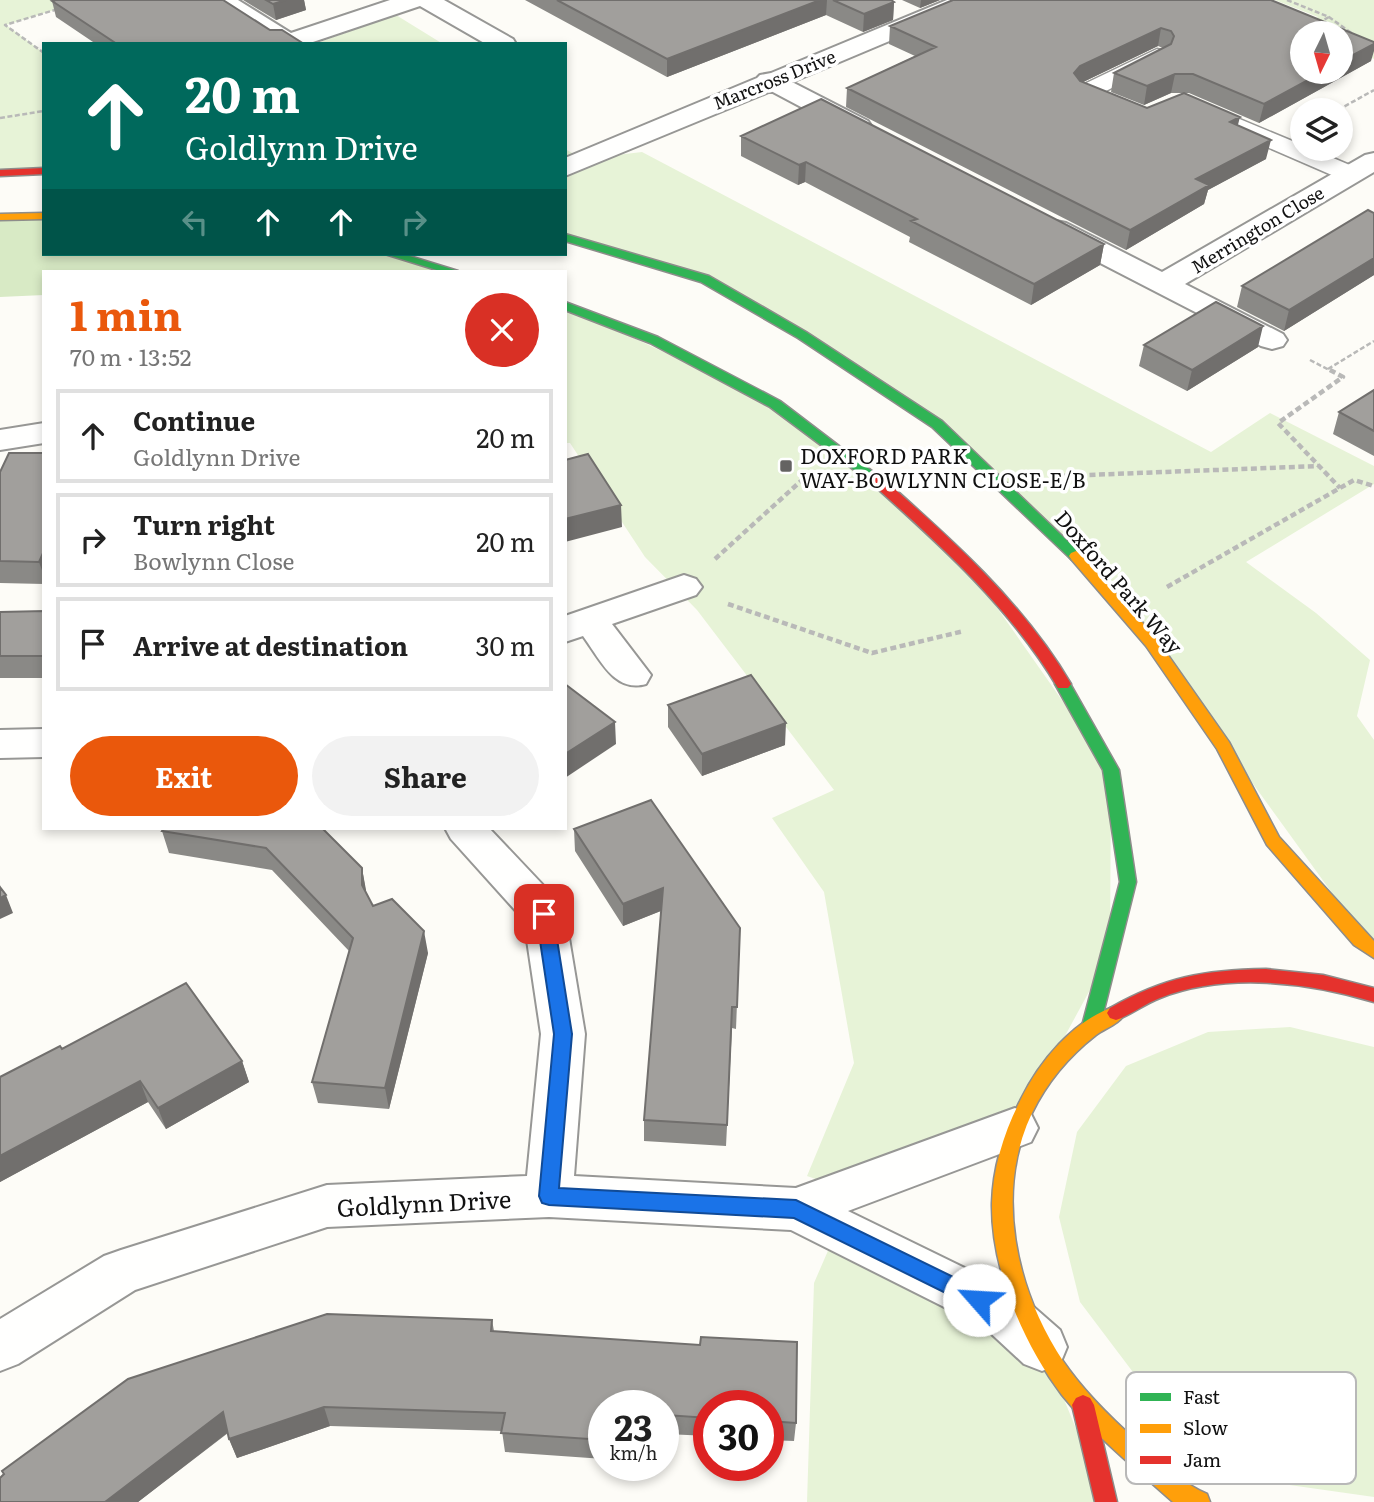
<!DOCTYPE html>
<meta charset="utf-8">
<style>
body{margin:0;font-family:Literata,serif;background:#f2f2f2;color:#222;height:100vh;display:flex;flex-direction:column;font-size:26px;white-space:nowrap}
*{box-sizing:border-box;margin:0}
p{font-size:23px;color:#767676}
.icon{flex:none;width:38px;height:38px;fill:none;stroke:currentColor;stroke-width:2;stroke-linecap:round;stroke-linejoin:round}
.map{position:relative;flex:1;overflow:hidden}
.side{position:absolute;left:42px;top:270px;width:525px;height:560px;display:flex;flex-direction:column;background:#fff;border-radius:0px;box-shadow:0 4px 10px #0003}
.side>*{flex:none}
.top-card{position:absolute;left:42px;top:42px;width:525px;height:214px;border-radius:0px;box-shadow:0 4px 10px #0003;background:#00695c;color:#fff;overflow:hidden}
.needle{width:46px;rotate:185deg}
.controls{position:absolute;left:1290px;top:21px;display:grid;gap:14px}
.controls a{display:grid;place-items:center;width:63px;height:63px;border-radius:50%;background:#fff;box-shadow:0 4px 10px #0003;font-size:35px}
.speed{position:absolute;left:588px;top:1390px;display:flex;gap:14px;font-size:35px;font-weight:700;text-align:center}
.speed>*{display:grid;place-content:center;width:91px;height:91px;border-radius:50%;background:#fff;box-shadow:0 4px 10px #0003;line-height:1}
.speed small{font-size:18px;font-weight:400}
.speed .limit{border:10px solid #d22;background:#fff;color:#111}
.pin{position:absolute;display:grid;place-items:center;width:60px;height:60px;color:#fff;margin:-30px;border-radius:14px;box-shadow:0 4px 10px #0006}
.me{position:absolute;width:77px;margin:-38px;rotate:296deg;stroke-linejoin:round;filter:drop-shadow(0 0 5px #0008)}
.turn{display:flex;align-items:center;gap:24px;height:147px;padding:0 28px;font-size:32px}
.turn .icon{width:91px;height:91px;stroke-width:2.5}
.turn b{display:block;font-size:49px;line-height:60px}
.lanes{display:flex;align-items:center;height:66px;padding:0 28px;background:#0003;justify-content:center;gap:35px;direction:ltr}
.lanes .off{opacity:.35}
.round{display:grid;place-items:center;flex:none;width:74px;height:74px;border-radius:37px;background:#f2f2f2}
.headline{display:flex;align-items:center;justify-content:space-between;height:119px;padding:0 28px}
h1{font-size:42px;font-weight:700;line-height:52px;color:#ea580c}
.button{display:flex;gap:14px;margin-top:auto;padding:14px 28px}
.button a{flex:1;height:80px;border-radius:42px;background:#ea580c;color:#fff;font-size:28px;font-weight:700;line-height:80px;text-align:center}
.button a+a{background:#f2f2f2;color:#222}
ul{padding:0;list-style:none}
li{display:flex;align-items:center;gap:21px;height:94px;margin:0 14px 10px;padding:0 14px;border:4px solid #e0e0e0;border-radius:0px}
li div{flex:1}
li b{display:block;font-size:26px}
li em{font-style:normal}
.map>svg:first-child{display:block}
.green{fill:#e7f3d7}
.forest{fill:#d8eac5}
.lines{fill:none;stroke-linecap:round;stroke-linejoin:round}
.lane-casing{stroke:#979795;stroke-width:3}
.street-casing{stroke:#979795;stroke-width:4}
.fast-casing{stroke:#8e8d8b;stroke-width:3}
.slow-casing{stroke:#8e8d8b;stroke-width:3}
.jam-casing{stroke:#8e8d8b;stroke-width:3}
.path-far1{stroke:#b9b9b8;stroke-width:2.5;stroke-dasharray:5 2.5;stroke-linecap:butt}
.path{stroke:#b9b9b8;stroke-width:4.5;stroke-dasharray:6 3.5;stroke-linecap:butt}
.lane{fill:#fffffe;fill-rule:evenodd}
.street{fill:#fffffe;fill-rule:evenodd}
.fast{fill:#30b455;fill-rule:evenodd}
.slow{fill:#ff9f0a;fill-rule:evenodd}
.jam{fill:#e5322d;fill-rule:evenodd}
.wall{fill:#8a8986}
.shaded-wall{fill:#716f6d}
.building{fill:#a19f9c;stroke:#716f6d;stroke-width:2}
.route{fill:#1a73e8;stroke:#114b97;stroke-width:2}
.poi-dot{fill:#646362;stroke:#fff;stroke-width:2.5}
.labels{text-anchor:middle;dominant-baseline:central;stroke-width:7;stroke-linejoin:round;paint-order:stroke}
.far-street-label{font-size:18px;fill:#111;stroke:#fff}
.poi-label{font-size:21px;fill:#111;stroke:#fff;text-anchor:start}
.street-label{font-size:21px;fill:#111;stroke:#fff}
.near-street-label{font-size:24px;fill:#111;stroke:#fff}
.key{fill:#fff;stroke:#b8b8b8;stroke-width:2}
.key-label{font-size:19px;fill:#111}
</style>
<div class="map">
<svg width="1374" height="1502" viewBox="0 0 1374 1502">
<rect width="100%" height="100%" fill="#fdfcf7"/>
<!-- green -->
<path class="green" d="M0 0H86L6 25 44 53V171L0 173Z
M1275 0H1374V59L1341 45 1340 33 1298 28 1318 17Z
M396 15 443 44H314Z
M565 149 583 159 642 152 1211 452 1270 413 1374 466V484L1246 562 1316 613 1370 660 1357 716 1374 740V951L1151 643 937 424 705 279 565 236Z
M565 306 775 404 960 555 1111 770 1110 953 1015 1128 847 1190 807 1176 854 1063 824 892 772 818 834 790 697 610 645 557 570 443H565Z
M1290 1027 1374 1047V1497L1269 1482 1157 1404 1080 1302 1059 1217 1077 1132 1126 1066 1208 1032Z
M837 1230 1043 1348 1106 1502H807L814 1283Z"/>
<!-- forest -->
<path class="forest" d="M44 216V254H391L452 271H44V295L0 297V217Z"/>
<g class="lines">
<!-- lane casing -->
<g class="lane-casing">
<path id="lane" d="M1157 49 1165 51 1168 56 1165 61 1104 92 1126 101 1130 106 1126 111C1112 114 1083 104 1074 92L1078 87Z
M1194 100 1302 145V149H1312L1359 169 1362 174 1359 179 1350 181 1341 179 1186 112 1182 107 1186 102Z"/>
</g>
<!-- street casing -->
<g class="street-casing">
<path id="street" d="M210 0H238L291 33 390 0H444L513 39 516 44H486L420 6 307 44H274L214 5Z
M947 0H979L975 5 792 82 868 121 872 127 868 133 859 135 850 133 771 91 565 176V158L757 78 760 75 771 73Z
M1374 153V172L1185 284 1283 334 1287 340 1283 346 1272 349 1261 346 1046 235 1042 229 1046 223 1056 221 1066 223 1162 272 1365 155Z
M44 423V443L0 450V430Z
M684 575 696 579 702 587 696 595 612 624 651 675 646 684C614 693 600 659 583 636L565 642V616Z
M44 729V757L0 758V730Z
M445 828H489L559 902 565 914 585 1034 574 1176 796 1188 1015 1108 1031 1114 1038 1128 1031 1142 848 1211 1020 1295 1060 1330 1067 1347 1060 1364 1042 1371 1024 1364 984 1327 791 1230 549 1217 327 1227 135 1290 18 1364 0 1371V1319L104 1256 121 1250 327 1185 527 1176 541 1034 524 920 451 839Z"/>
</g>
<!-- fast casing -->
<g class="fast-casing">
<path id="fast" d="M565 234 709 276 806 332 942 421 1083 556 1076 561 1071 559 932 427 798 338 701 282 565 241Z
M385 254H403L458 271H440Z
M565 302 658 337 780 401 881 478 879 481H869L770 407 650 343 565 310Z
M1063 679 1068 680 1119 770 1136 882 1100 1026 1097 1031 1091 1033 1085 1031 1082 1026 1120 882 1103 770 1055 684Z"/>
</g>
<!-- slow casing -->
<g class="slow-casing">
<path id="slow" d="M44 213V219L0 220V214Z
M1076 551 1081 553 1156 638 1229 742 1279 837 1374 941V958L1354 945 1267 845 1217 749 1146 646 1071 559 1069 556 1071 553Z
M1116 1006 1122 1008 1125 1013C1120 1024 1105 1028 1096 1035 1069 1056 1047 1082 1032 1113 994 1193 1016 1290 1063 1361 1084 1392 1112 1419 1139 1443 1161 1462 1181 1483 1207 1494L1210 1502H1173C1135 1468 1094 1435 1062 1395 1023 1343 991 1269 992 1203 993 1168 1004 1132 1020 1101 1039 1062 1073 1020 1116 1006Z"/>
</g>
<!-- jam casing -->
<g class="jam-casing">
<path id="jam" d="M44 168V174L0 176V170Z
M874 474 879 475C949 537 1023 602 1071 684L1068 688H1058C1010 607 938 543 869 481L867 478 869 475Z
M1266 969 1323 975 1374 988V1002C1308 982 1226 972 1160 998 1144 1004 1131 1015 1116 1020L1110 1018 1107 1013 1110 1008C1165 977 1204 970 1266 969Z
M1083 1395 1090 1398 1094 1405 1117 1502H1095L1072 1405 1076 1398Z"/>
</g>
<!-- path-far1 -->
<path class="path-far1" d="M1287 0 1329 17 1354 35
M1318 23 1329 17
M44 53 5 25 58 9
M1338 110 1374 90
M0 118 44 111
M1310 360 1333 372
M1328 369 1374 341"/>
<!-- path -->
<path class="path" d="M1330 370 1343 377 1278 423 1340 488
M1061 476 1319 466
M715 559 802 480
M1167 587 1354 480 1374 486
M728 604 872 653 964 631"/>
<!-- lane -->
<use href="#lane" class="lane"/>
<!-- street -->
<use href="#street" class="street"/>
<!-- fast -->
<use href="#fast" class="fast"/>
<!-- slow -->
<use href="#slow" class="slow"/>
<!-- jam -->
<use href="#jam" class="jam"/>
</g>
<!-- wall -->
<path class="wall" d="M243 0H304L306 10 276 20Z
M525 0H891L894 2 893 20 863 32 826 15 667 77Z
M902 0H940L920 8Z
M1271 0 1371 61 1259 123 1189 93H1171L1144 105 1111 92 1114 73 1163 48 1158 46 1083 82 1147 108 1238 126 1266 159 1208 190 1204 204 1126 250 846 107 847 88 915 56 889 44 890 26Z
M52 1 270 30 304 44H96L56 17Z
M741 136 1104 244 1100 265 1031 305 909 242 910 237 805 182 798 185 741 156Z
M1374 213V275L1284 331 1237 307 1242 286Z
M1144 345 1258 347 1187 391 1139 366Z
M1374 390V456L1333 434 1339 412Z
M44 453V584L0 583V472Z
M44 611V678H0V612Z
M668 705 785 745 702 776 668 727Z
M322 828 362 868 366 893 373 906 428 953 389 1109 318 1103 312 1082 349 951 272 870 169 853 162 831Z
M574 829 740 928 736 1029 732 1028 726 1146 644 1141V1120L661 911 623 926 575 851Z
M62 1049 242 1061 249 1082 166 1129 148 1102 0 1182V1077Z
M327 1314 492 1320 494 1331 700 1345 701 1337 797 1342 796 1423 794 1441 768 1440V1405H709V1436L666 1434 663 1463V1405H604V1459L505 1452 502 1431 330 1426 237 1458 229 1439 228 1433 138 1502H0V1478L4 1474 2 1471 128 1379Z"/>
<!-- shaded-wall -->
<path class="shaded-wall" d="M286 0H304L306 10 276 20 273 4Z
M820 0H827L826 15 667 77V59Z
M921 0H940L920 8Z
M894 2 893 20 863 32 864 14Z
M1161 28 1158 46 1077 85 1074 73 1080 66Z
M1374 44V51L1371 61 1259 123 1264 104 1323 72H1340V62Z
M1175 74 1171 93 1144 105 1147 86Z
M1240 117 1235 136 1230 122Z
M1271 140 1266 159 1208 190 1204 204 1126 250 1130 230 1196 179Z
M806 162 805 182 798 185 799 165Z
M1104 244 1100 265 1031 305 1034 284Z
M1374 258V275L1284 331 1289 310Z
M1263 326 1258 347 1187 391 1192 370Z
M621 505 622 527 565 542V519Z
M44 551V576L39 562Z
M615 722 616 744 565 778V754Z
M786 723 785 745 702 776V754Z
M362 868 366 890V907L362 885Z
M663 888V910L623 926V904Z
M6 895 13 913 0 919V898Z
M424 931 428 953 389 1109 385 1088Z
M242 1061 249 1082 166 1129 158 1108Z
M140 1081 148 1102 0 1182V1156Z
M324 1407 330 1426 237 1458 229 1439Z
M223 1412 231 1430 138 1502H105Z
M666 1415V1434L664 1463 663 1444Z"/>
<!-- building -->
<path class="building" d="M56 0H223L270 30H282L304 44H117L52 1Z
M266 0H286L273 4Z
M557 0H820L667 59Z
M833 0H891L894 2 864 14Z
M953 0H1271L1374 42V44L1340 62V33H1302V72H1323L1264 104 1193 74H1175L1147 86 1114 73 1171 44 1174 36 1171 31 1161 28 1080 66 1074 73 1080 81 1147 108 1184 93 1240 117 1230 122 1271 140 1196 179 1209 185 1130 230 847 88 936 47 890 26Z
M821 99 1104 244 1034 284 911 221 917 219 806 162 799 165 741 136Z
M1368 210 1374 213V258L1289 310 1242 286Z
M1216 302 1263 326 1192 370 1144 345Z
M1374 390V431L1339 412Z
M9 453H44V551L39 562 0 561V472Z
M588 454 621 505 565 519V460Z
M44 611V656H0V612Z
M751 675 786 723 702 754 668 705Z
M565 684 615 722 565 754Z
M651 800 740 928 737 1007H732L727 1125 644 1120 663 888 623 904 574 829Z
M164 828H322L362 868V885L373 906 392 899 424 931 385 1088 312 1082 353 938 266 848 162 831Z
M0 887 6 895 0 898Z
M186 983 242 1061 158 1108 140 1081 0 1156V1077L60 1046 62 1049Z
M327 1314 492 1320 491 1331 700 1345 701 1337 797 1342 796 1423 768 1421V1405H709V1418L666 1415 663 1444V1405H604V1440L501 1433 505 1413 324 1407 229 1439 223 1412 105 1502H0V1478L4 1474 2 1471 128 1379Z"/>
<!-- route -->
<path class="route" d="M544 907 550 909 553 914 572 1034 559 1188 796 1200 986 1293 989 1300 986 1306 979 1309 972 1306 794 1218 549 1205 542 1203 539 1196 554 1034 536 914 538 909Z"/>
<!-- markers -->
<rect class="poi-dot" x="779" y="459" width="14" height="14" rx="3.5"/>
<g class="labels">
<!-- far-street labels -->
<g class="far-street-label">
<text transform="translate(774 79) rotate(-22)">Marcross Drive</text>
<text transform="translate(1257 229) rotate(-31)">Merrington Close</text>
</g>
<!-- poi labels -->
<g class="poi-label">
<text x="800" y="454">DOXFORD PARK<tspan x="800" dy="24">WAY-BOWLYNN CLOSE-E/B</tspan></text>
</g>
<!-- street labels -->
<g class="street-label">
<text transform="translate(1120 581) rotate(49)">Doxford Park Way</text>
</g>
<!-- near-street labels -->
<g class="near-street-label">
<text transform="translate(424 1202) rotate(-3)">Goldlynn Drive</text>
</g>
</g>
<!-- legend -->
<rect x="1126" y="1372" width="230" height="112" rx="10" class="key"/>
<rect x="1140" y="1393" width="31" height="8" fill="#30b455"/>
<rect x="1140" y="1424" width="31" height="9" fill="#ff9f0a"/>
<rect x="1140" y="1456" width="31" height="8" fill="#e5322d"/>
<g class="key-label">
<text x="1183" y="1404">Fast</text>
<text x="1183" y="1435">Slow</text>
<text x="1183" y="1467">Jam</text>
</g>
</svg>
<div class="controls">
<a><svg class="needle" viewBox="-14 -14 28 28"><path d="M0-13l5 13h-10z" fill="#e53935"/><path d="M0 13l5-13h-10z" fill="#767676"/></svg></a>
<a><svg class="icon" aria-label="layers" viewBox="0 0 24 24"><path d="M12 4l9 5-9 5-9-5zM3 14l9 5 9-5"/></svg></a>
</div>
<div class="speed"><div>23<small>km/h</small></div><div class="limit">30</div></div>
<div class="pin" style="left:544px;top:914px;background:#d93025"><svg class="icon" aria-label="arrive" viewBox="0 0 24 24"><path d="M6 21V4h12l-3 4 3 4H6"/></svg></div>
<svg class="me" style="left:979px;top:1300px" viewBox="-20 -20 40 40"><circle r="19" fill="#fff"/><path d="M0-13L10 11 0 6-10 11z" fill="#1a73e8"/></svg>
<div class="top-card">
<div class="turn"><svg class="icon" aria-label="ahead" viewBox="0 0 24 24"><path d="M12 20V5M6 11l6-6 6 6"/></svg><div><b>20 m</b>Goldlynn Drive</div></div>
<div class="lanes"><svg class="icon off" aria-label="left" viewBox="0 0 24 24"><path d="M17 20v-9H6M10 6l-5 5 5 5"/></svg><svg class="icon" aria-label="ahead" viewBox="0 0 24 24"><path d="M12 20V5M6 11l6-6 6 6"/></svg><svg class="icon" aria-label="ahead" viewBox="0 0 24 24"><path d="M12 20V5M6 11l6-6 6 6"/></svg><svg class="icon off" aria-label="right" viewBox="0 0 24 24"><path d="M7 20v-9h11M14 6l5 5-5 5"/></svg></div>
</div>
<section class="side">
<div class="headline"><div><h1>1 min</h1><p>70 m · 13:52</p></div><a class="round" style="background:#d93025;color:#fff"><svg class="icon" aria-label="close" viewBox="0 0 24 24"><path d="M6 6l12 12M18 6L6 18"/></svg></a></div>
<ul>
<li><svg class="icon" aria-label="ahead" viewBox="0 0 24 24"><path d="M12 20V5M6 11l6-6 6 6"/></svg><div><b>Continue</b><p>Goldlynn Drive</p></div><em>20 m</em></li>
<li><svg class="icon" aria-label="right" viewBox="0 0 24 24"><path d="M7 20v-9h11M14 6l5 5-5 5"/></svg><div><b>Turn right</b><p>Bowlynn Close</p></div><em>20 m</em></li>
<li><svg class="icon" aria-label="arrive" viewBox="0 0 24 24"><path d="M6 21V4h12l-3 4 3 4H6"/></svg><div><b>Arrive at destination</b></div><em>30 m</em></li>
</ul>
<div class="button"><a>Exit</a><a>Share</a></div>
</section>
</div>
